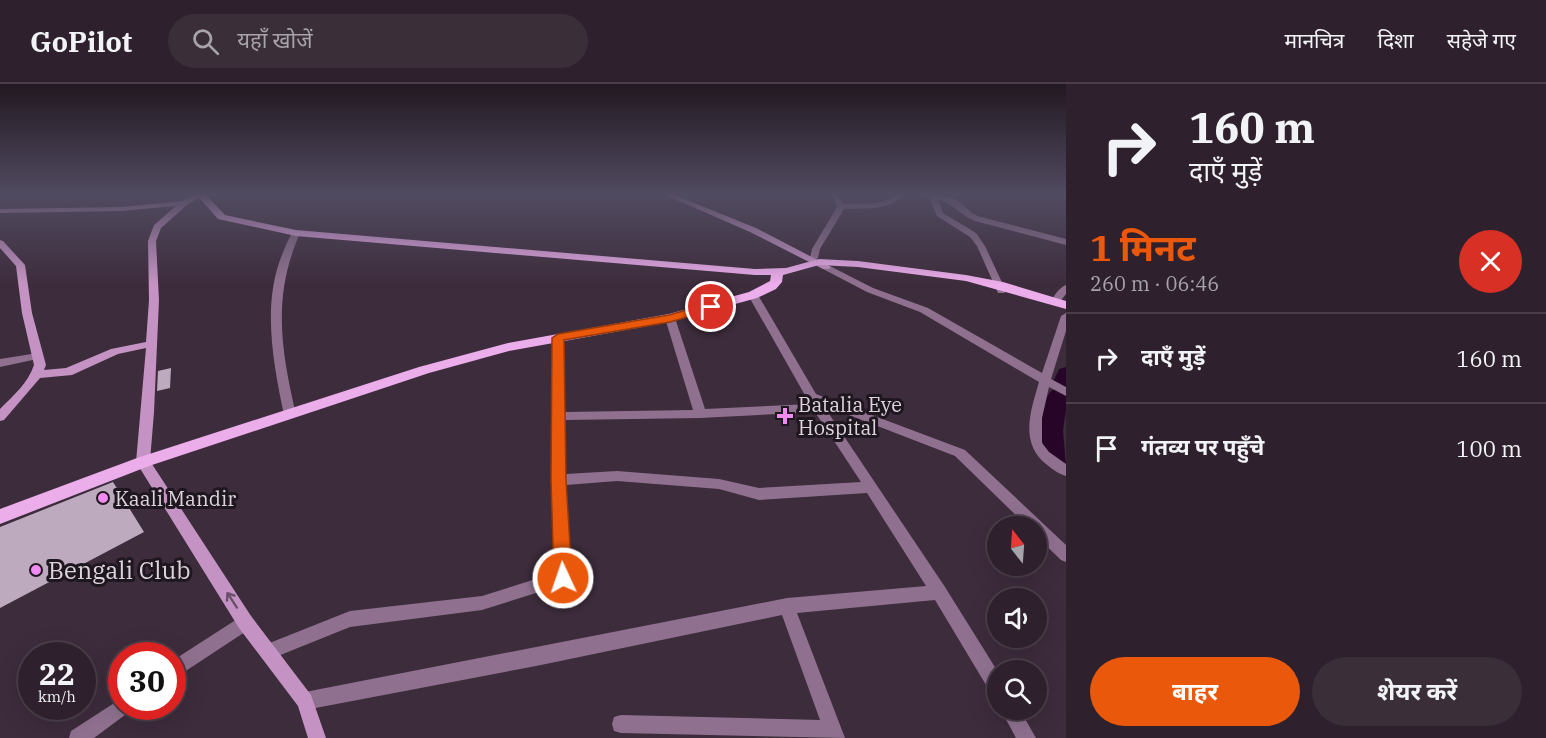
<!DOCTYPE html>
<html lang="hi">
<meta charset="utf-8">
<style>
body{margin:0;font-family:"IBM Plex Serif","Noto Sans Devanagari",serif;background:#3a2e39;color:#f1f3f6;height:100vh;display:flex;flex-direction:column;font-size:22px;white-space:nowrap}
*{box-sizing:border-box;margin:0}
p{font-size:20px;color:#a7a3aa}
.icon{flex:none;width:33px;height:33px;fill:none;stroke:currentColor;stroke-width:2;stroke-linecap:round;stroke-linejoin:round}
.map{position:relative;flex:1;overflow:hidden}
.details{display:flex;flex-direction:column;background:#2e212d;width:480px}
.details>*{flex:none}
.top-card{background:#2e212d;color:#f1f3f6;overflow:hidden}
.needle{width:39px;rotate:343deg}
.controls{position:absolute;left:987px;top:432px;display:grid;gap:12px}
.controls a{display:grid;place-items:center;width:60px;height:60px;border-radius:50%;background:#2e212d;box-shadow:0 6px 24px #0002,0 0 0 2px #493e49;font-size:30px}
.speed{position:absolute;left:18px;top:558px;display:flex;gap:12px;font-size:30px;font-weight:700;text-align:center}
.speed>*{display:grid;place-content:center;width:78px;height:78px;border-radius:50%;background:#2e212d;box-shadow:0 6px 24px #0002,0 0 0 2px #493e49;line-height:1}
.speed small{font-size:15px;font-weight:400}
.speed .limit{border:9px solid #d22;background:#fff;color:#111}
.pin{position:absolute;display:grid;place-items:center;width:51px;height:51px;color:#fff;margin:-26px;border:3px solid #fff;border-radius:50%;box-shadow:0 2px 6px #0007}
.me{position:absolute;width:66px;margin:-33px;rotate:357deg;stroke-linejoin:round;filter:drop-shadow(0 0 4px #0008)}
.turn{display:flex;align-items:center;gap:21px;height:126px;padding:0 24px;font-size:27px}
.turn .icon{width:78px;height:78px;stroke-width:2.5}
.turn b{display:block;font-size:42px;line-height:51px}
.round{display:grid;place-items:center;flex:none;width:63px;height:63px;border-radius:32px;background:#3a2e39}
.summary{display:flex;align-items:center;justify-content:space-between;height:102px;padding:0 24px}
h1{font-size:36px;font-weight:700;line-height:45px;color:#ea580c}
.primary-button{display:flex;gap:12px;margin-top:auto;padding:12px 24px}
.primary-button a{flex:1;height:69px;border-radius:36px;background:#ea580c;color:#fff;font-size:24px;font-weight:700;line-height:69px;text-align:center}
.primary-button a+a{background:#3a2e39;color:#f1f3f6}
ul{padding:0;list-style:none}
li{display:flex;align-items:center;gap:18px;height:90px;padding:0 24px;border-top:2px solid #493e49}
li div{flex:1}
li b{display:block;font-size:22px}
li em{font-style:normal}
header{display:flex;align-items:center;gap:36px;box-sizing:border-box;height:84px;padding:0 30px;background:#2e212d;border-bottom:2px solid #493e49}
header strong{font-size:28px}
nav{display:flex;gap:33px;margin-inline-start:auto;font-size:21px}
.search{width:420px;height:54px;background:#3a2e39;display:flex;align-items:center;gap:15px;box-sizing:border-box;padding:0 21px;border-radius:33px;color:#a7a3aa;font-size:22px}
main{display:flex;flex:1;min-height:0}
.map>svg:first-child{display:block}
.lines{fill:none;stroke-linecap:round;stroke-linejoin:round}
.river{fill:#270528;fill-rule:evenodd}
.building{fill:#beaabe}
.street{fill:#8f718f;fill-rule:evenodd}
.secondary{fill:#c493c3;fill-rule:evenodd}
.primary{fill:#ecadeb;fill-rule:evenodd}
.oneway{stroke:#694f69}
.route{fill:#ea580c;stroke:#983908;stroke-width:1.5}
.poi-dot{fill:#f28af3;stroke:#1f171f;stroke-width:2}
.labels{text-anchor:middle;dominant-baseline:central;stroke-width:6;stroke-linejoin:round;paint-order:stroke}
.poi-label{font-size:20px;fill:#ddd3dd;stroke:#1f171f;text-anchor:start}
.near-poi-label{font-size:24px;fill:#ddd3dd;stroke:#1f171f;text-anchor:start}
</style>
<header>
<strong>GoPilot</strong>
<div class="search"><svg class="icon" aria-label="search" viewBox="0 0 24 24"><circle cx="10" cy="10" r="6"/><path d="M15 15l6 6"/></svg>यहाँ खोजें</div>
<nav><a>मानचित्र</a><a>दिशा</a><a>सहेजे गए</a></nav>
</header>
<main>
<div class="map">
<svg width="1066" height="654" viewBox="0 0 1066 654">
<rect width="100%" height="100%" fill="#3d2c3c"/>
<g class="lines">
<!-- river -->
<path class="river" d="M1066 283V326L1063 346 1066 383C1040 375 1037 347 1044 324 1046 316 1047 308 1055 305L1052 300 1059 285Z"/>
</g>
<!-- building -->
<path class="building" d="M171 284 170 304 157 307 158 287Z
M113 398 144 448 0 524V443Z"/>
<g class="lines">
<!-- street -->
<path class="street" d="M828 109H836L844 120C861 119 885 123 898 109H906C891 127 865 124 844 125L820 165 818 174 814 177 810 174 812 165 837 123 833 113Z
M918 109H932L956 115 973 130 981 133 1066 155V161L975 137C960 131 954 120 938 115L943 129 976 149 985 162 1006 207 1004 209H998L977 162 970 153 937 132 929 113 918 111Z
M296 146 300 149C272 213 281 265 296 331L290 335 284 331C273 278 261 217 284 166 287 159 290 150 296 146Z
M826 180 873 204 928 224 1042 289 1061 232 1066 229V247L1051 295 1066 303V312L1049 303 1042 334V359L1049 368 1066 380V392C1059 390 1052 385 1046 380 1019 358 1031 326 1039 298L920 228 867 208 823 185V181Z
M1066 201V210L1058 220H1052C1050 215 1060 203 1066 201Z
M753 208 758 211 816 310 965 366 1066 461V478L1061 476 1036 452V442H1027L955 372 823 321 945 503 998 588V614L992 611 935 516 797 529 845 654 621 649 614 647 612 640 614 633 621 631 820 636 782 531 536 582 305 626 299 623 296 617 299 611 305 608 787 514 926 502 867 409 759 416 719 405 617 397 566 401 571 494 568 499 482 526 350 543 268 576 262 574 260 568 262 562 350 527 482 512 555 489 552 332 554 252 558 251 563 254 565 328 693 326 665 234 670 231 675 234 705 325 810 320 748 211ZM815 328 861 398 759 404 719 395 617 387 566 390 565 336 700 334Z
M38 269 42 270 43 272 42 274 0 283V275Z
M245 530 251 532 253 538 251 544 172 596V577Z
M122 614V622H132L129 628 94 654H69L71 647Z
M1001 626H1020L1036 654H1016Z"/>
<!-- secondary -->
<path class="secondary" d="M198 109H207L187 121 161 144 156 157 159 216 154 328 150 377 251 532 311 611 326 654H308L298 622 239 544 136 378 146 264 118 270 72 291 40 294 4 336 0 337V325C13 312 28 299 34 281L22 229 16 182 0 164V156L3 157 25 181 32 229 46 281 44 286 66 284 111 265 146 258 149 216 148 157 154 141 176 122 121 127 0 129V125L121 123 182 117Z
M661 109H670L756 144 831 183 829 185H823L750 148Z"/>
<!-- primary -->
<path class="primary" d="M195 109H204L225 131 296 146 755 185 786 184 819 175 858 177 966 191 1003 198 1066 217V225L966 197 858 183 819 181 783 191 782 198 776 205 757 214 670 238 509 267 429 289 149 382 0 440V425L137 374 419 283 508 259 669 230 749 208 770 197 771 191H755L296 152 218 135Z"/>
</g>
<!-- one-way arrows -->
<defs><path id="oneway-shaft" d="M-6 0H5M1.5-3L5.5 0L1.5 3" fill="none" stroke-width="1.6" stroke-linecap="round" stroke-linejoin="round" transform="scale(1.5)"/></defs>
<use class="oneway" href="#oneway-shaft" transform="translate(232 516) rotate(-123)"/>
<!-- sky -->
<linearGradient id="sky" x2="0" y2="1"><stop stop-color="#221821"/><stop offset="0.55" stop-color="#514b61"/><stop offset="1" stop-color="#514b61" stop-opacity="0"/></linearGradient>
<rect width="1066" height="200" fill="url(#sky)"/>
<!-- route -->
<path class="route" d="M711 219 715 220V225L670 238 564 256 566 396 572 494 569 500 563 502 557 500 554 494 551 396 552 254 558 250 669 231Z"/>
<!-- markers -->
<g class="poi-dot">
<path d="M782 323h6v6h6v6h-6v6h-6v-6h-6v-6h6z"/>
<circle cx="103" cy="414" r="6"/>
<circle cx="36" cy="486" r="6"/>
</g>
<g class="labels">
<!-- poi labels -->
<g class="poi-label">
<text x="798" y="320">Batalia Eye<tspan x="798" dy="23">Hospital</tspan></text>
<text x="115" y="414">Kaali Mandir</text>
</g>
<!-- near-poi labels -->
<g class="near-poi-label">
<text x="48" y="486">Bengali Club</text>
</g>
</g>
</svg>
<div class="controls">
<a><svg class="needle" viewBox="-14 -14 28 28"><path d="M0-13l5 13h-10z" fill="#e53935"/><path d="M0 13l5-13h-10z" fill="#a7a3aa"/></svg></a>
<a><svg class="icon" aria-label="sound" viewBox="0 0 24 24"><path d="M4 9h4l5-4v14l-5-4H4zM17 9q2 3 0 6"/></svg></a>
<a><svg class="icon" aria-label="search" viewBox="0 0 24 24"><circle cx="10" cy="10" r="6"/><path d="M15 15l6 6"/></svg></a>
</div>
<div class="speed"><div>22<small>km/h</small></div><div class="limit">30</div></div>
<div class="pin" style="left:711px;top:223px;background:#d93025"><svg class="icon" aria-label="arrive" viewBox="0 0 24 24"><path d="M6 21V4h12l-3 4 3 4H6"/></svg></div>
<svg class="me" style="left:563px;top:494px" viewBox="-20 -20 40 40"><circle r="17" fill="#ea580c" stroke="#fff" stroke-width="3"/><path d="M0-11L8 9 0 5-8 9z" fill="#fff"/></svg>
</div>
<section class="details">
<div class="top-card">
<div class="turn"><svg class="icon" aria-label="right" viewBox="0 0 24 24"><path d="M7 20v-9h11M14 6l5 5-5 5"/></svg><div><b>160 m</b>दाएँ मुड़ें</div></div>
</div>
<div class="summary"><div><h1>1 मिनट</h1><p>260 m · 06:46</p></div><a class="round" style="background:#d93025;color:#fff"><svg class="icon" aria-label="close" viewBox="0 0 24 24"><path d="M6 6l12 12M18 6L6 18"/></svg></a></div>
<ul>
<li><svg class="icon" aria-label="right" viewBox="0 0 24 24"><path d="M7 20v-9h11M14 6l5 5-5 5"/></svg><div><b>दाएँ मुड़ें</b></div><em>160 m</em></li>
<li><svg class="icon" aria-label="arrive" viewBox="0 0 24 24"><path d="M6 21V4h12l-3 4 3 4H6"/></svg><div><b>गंतव्य पर पहुँचे</b></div><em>100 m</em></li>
</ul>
<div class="primary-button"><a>बाहर</a><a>शेयर करें</a></div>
</section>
</main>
